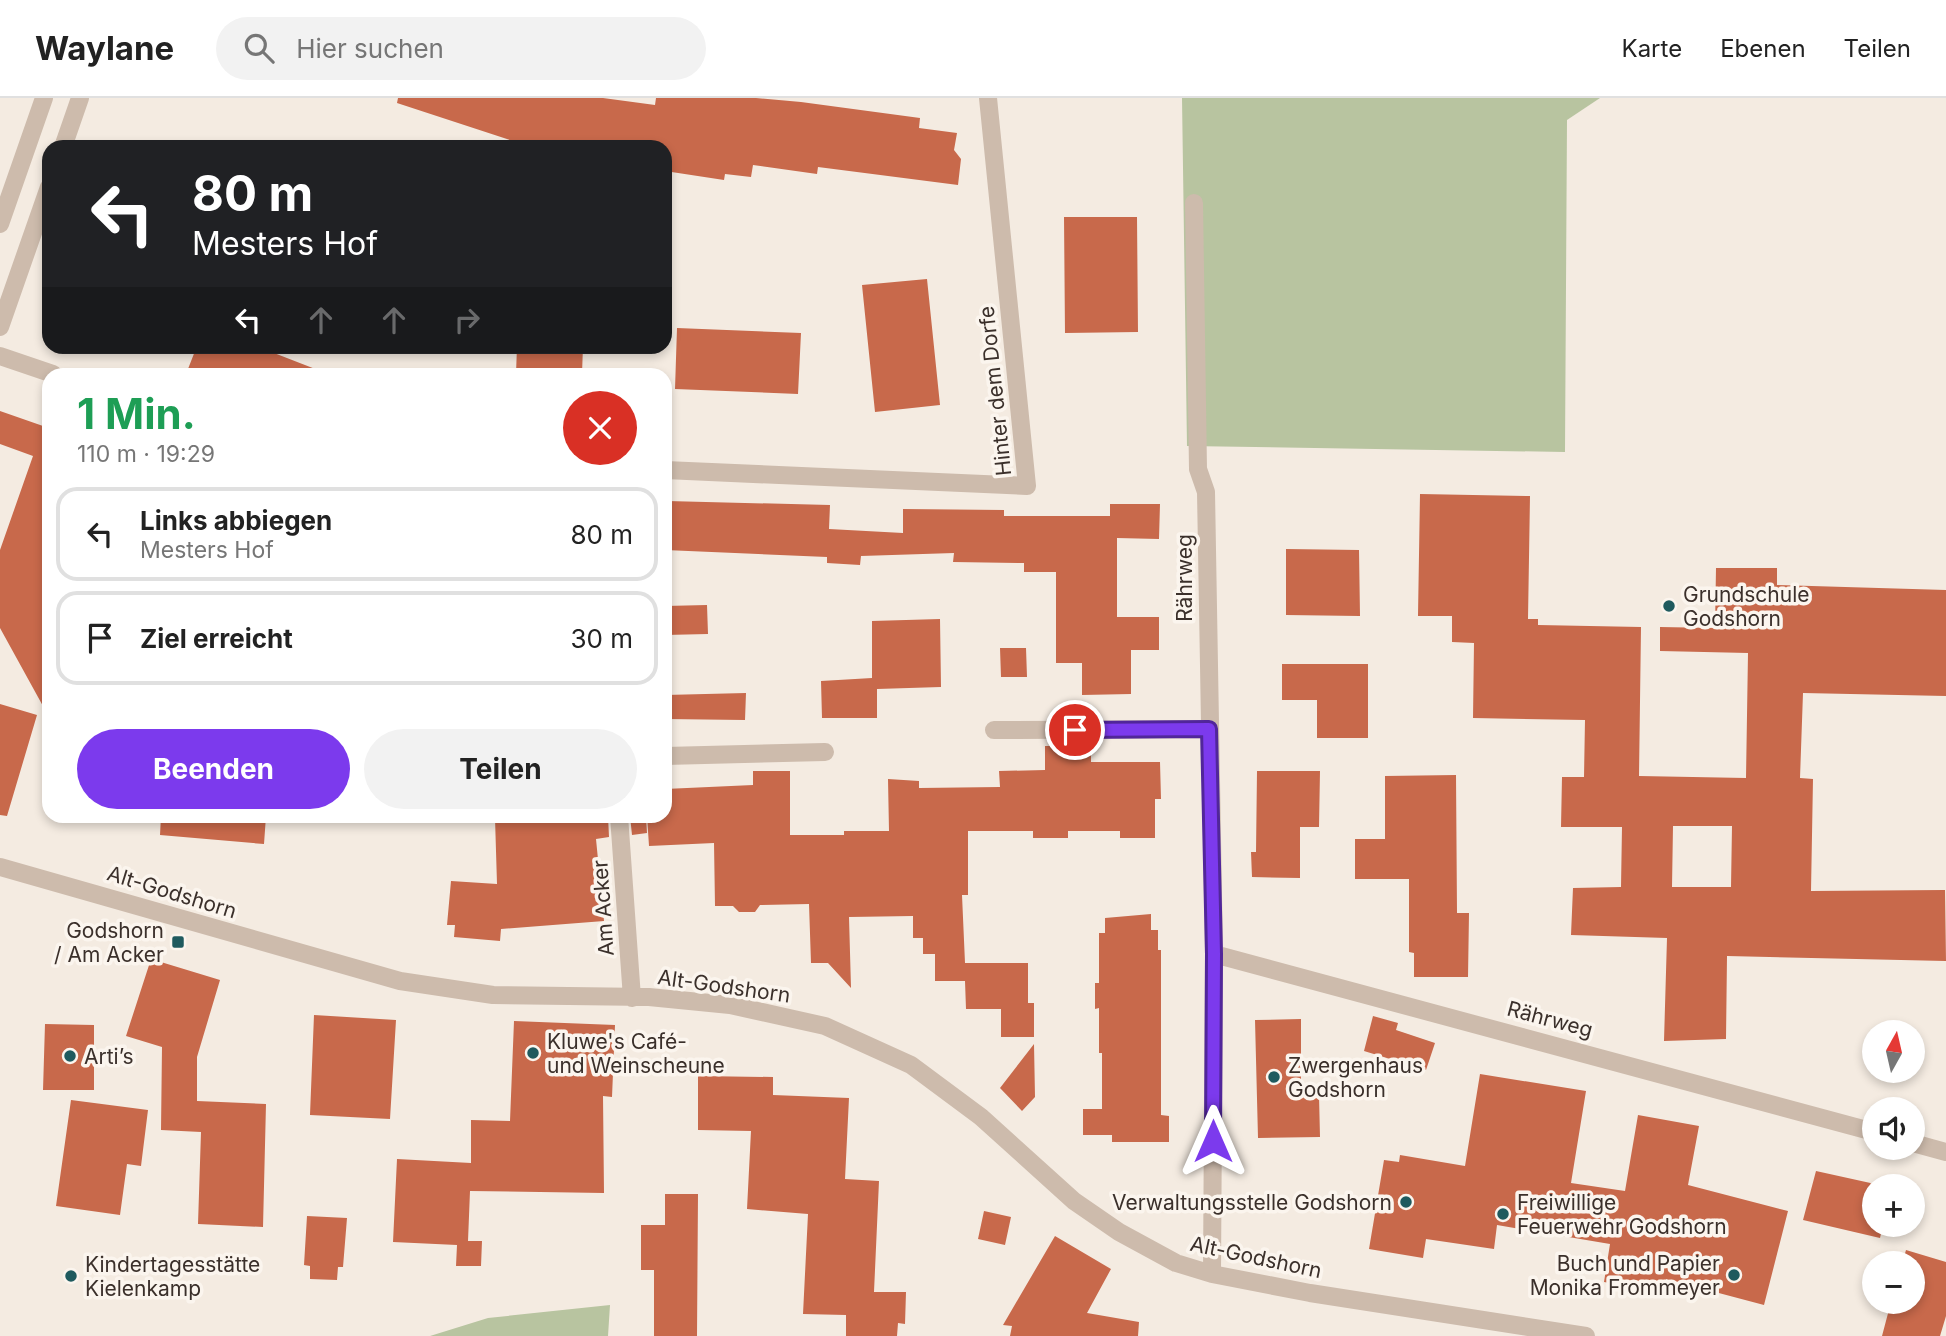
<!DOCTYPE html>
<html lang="de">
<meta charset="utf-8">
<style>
body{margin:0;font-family:Inter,sans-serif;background:#f2f2f2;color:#222;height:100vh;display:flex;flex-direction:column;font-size:26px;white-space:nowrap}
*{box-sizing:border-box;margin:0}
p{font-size:23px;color:#767676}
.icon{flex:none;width:38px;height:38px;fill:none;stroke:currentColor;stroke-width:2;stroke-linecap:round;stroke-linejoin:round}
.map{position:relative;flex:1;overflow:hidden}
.details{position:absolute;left:42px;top:270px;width:630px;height:455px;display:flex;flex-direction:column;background:#fff;border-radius:21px;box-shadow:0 4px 10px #0003}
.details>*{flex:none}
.hud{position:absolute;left:42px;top:42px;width:630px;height:214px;border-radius:21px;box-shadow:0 4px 10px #0003;background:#202124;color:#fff;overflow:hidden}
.needle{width:46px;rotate:8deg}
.fabs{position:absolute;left:1862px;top:922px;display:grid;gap:14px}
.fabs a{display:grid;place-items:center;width:63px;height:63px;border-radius:50%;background:#fff;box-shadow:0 4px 10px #0003;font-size:35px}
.pin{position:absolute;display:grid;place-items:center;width:60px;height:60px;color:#fff;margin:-30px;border:4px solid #fff;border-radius:50%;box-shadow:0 2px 7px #0007}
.me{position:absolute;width:77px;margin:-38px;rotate:0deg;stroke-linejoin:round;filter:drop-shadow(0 0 5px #0008)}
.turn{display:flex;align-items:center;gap:24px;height:147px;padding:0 35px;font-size:32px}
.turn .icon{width:91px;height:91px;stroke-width:2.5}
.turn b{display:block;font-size:49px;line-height:60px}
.lanes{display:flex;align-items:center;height:66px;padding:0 35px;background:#0003;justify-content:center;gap:35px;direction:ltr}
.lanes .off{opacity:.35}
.round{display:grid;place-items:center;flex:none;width:74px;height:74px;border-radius:37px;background:#f2f2f2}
.summary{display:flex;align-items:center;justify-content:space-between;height:119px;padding:0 35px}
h1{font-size:42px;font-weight:700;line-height:52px;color:#1e9e55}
.primary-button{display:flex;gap:14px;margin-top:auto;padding:14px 35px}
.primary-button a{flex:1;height:80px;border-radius:42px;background:#7c3aed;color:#fff;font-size:28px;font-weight:700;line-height:80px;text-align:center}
.primary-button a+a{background:#f2f2f2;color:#222}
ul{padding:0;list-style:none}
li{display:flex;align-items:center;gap:21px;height:94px;margin:0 14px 10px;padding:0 21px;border:4px solid #e0e0e0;border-radius:21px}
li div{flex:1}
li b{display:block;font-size:26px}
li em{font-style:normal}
header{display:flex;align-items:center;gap:42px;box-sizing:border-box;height:98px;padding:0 35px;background:#fff;border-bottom:2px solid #e0e0e0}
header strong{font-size:33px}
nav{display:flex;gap:38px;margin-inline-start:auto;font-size:24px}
.search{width:490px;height:63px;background:#f2f2f2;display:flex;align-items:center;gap:18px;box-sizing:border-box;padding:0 24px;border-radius:38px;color:#767676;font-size:26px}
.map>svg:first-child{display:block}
.green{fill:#b8c4a0}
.building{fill:#c8694b;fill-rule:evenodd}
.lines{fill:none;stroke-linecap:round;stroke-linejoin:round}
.street{stroke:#cdbbac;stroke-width:18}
.route-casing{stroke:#51269a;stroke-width:18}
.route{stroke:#7c3aed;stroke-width:12}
.poi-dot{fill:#1f5a5e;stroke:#fbf5ee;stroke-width:2.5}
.labels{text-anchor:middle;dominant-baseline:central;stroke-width:7;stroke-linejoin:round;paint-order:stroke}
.street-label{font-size:21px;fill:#3b302b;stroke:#fbf5ee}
.poi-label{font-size:21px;fill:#3b302b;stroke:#fbf5ee;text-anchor:start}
</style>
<header>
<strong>Waylane</strong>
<div class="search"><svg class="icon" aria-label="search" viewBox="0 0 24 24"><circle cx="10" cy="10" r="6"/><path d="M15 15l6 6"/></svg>Hier suchen</div>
<nav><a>Karte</a><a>Ebenen</a><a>Teilen</a></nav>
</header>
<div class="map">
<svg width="1946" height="1238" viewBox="0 0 1946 1238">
<rect width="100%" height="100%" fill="#f4ebe1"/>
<!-- green -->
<path class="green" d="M1182 0H1600L1567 22 1565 354 1187 348Z
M610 1207 608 1238H430L488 1220Z"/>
<!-- building -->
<path class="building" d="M398 0H603L655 7 656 0H756L801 4 920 20 919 30 957 35 954 52 961 61 958 87 818 69 817 76 753 67 751 79 725 76 724 82 665 73V49H522V46L397 5Z
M1064 119H1137L1138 234 1065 235Z
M927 181 940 307 875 314 862 187Z
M677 230 801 235 798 296 675 291Z
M197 248H256L323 274V276H186Z
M517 248H583L582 276H516Z
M0 313 43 328 45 323 49 324V619L0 530V452L33 358 0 346Z
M1420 396 1530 398 1528 521H1538V527L1641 529 1639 678 1746 680 1748 555 1660 553V529L1715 530 1716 470H1777V487L1946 492V598L1803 595 1800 680 1813 681 1811 793 1945 792 1946 863 1727 858 1726 941 1664 943 1667 840 1571 837 1573 790 1621 789 1622 729H1561L1562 679H1584L1585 622 1473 620 1474 545 1452 544V518H1418ZM1673 728H1732L1731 789H1672Z
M667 403 830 407 829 431 903 435V411L1004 412V418H1110V406H1160L1159 441 1117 440V519H1159V552H1131V596L1082 597V565H1056V474H1024V465L953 464 954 455 861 458 860 467 827 465V459L665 452Z
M1286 451 1359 452 1360 518 1286 517Z
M707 507 708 536 665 537V508Z
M940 521 941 589 877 591V620H822L821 583 872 580V523Z
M1000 550H1026L1027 579H1001Z
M1282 566H1368V640H1317V602H1282Z
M746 595 745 622 665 621V597Z
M0 606 37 617 7 718 0 717Z
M1045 648H1091V664H1160L1161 701H1155V740H1120V733H1068V740H1033V733H968V797H962L965 865H1028V905H1034V939H1001V911H966L965 883H935V856H923V840H913V818L849 819 851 890 828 865H811L809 806 760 807 755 814H739L733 808H715L714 745 649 748 647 718H665V691L753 687V673H790V737H844V733H889L888 681 919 683V690L1000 689 999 673 1045 672Z
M1257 673H1320L1319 729H1300V780L1252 779 1251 754H1256Z
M1456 677 1457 815H1469L1468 879H1414V855L1409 854V781H1355V741H1385V678Z
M161 718H266L264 746 160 737Z
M536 718H608L609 739 596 741 604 823 501 831 500 843 454 839 455 827H447L451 783 497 786 495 720Z
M630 718H646L647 735 632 737Z
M1151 816V832H1158V852H1161V1017L1169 1018V1044H1112V1037H1083V1011H1102V955H1099V910L1095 911V885H1099V835H1105V820Z
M151 861 220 882 197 959V1003L266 1006 263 1129 198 1126 201 1034 161 1032 162 949 126 938Z
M314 917 396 922 390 1021 310 1017Z
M1373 918 1398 925 1396 932 1435 945 1426 972 1364 953Z
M1301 921V995L1319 997 1320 1039 1258 1040 1255 922Z
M514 923 615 927 612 999 603 998 604 1095 470 1093 468 1143H482L481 1168H456L457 1147 393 1144 397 1061 471 1065V1022L510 1023Z
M45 926 94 927V992H43Z
M1034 946 1035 999 1022 1013 1000 990Z
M1480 976 1586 993 1571 1085 1625 1093 1638 1017 1699 1028 1688 1087 1788 1113 1764 1207 1666 1181 1664 1195 1604 1184 1610 1146 1497 1127 1494 1151 1426 1141 1423 1160 1369 1151 1384 1062 1399 1064 1400 1057 1465 1068Z
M698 978 773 979V997L849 1000 845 1081 879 1083 874 1194H906L905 1226 898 1225 897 1238H846V1217L803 1216 808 1116 747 1111 751 1033 698 1032Z
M71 1002 148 1012 141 1068 127 1066 120 1117 56 1108Z
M1816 1073 1884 1088H1874V1127H1883L1880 1140 1803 1122Z
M665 1096H698L697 1238H654V1172H641V1127H665Z
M984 1113 1011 1119 1005 1147 978 1141Z
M307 1118 347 1120 343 1169H338L337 1182 310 1181V1168L304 1167Z
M1055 1138 1111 1171 1087 1215 1139 1224 1138 1238H1010L1012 1228 1003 1227Z
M1906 1152 1946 1164V1218L1940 1238H1882L1891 1204H1913V1166H1902Z"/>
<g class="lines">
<!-- street -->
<path class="street" d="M63 49 80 0
M1194 105 1198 371 1206 394 1214 856 1212 1176
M0 126 44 0
M0 229 49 89
M0 258 53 276
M665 372 1027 388 988 0
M994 632 1209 631
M665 658 825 654
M619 718 632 900
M0 769 400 883 493 897 649 899 730 907 825 928 911 967 981 1019 1074 1103 1119 1134 1176 1165 1212 1176 1310 1195 1586 1238
M1214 856 1874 1034
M1913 1045 1946 1054"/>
</g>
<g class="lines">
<!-- route casing -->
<g class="route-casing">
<path id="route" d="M1075 632 1209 631 1214 856 1213 1043"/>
</g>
<!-- route -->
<use href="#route" class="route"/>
</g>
<!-- markers -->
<g class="poi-dot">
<circle cx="1669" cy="508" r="7"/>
<rect x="171" y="837" width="14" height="14" rx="3.5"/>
<circle cx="533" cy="955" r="7"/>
<circle cx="70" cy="958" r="7"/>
<circle cx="1274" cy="979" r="7"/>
<circle cx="1406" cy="1104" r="7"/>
<circle cx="1503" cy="1116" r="7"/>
<circle cx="1734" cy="1177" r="7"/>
<circle cx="71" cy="1178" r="7"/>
</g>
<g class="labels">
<!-- street labels -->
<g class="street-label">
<text transform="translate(995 293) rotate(-96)">Hinter dem Dorfe</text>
<text transform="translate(1184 480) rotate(-90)">Rährweg</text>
<text transform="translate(172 794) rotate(17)">Alt-Godshorn</text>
<text transform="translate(603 810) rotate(-94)">Am Acker</text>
<text transform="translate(724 888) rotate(8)">Alt-Godshorn</text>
<text transform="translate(1550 921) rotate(15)">Rährweg</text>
<text transform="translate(1256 1159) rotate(12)">Alt-Godshorn</text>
</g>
<!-- poi labels -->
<g class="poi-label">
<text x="1683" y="496">Grundschule<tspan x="1683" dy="24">Godshorn</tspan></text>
<text x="164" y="832" text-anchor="end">Godshorn<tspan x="164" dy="24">/ Am Acker</tspan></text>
<text x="547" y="943">Kluwe's Café-<tspan x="547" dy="24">und Weinscheune</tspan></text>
<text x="84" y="958">Arti’s</text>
<text x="1288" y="967">Zwergenhaus<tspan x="1288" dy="24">Godshorn</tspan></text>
<text x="1392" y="1104" text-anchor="end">Verwaltungsstelle Godshorn</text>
<text x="1517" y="1104">Freiwillige<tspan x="1517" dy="24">Feuerwehr Godshorn</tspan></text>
<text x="1720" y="1165" text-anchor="end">Buch und Papier<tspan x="1720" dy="24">Monika Frommeyer</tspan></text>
<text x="85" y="1166">Kindertagesstätte<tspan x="85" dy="24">Kielenkamp</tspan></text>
</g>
</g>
</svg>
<div class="fabs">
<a><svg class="needle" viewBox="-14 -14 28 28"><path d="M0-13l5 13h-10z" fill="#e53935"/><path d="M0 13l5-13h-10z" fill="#767676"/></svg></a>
<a><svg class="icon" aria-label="sound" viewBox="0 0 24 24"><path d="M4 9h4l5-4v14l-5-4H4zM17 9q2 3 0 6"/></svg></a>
<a>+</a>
<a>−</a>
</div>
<div class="pin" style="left:1075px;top:632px;background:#d93025"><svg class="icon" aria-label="arrive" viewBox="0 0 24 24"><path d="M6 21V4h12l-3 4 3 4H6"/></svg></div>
<svg class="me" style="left:1213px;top:1043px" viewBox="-20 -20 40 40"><path d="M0-17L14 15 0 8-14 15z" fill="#7c3aed" stroke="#fff" stroke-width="4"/></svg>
<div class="hud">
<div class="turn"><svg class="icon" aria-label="left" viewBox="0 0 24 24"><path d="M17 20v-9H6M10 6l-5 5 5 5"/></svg><div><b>80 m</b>Mesters Hof</div></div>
<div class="lanes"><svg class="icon" aria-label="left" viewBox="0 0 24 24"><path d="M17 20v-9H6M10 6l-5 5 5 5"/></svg><svg class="icon off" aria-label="ahead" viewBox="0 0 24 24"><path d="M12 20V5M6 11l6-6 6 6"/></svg><svg class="icon off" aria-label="ahead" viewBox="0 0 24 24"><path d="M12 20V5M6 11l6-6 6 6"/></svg><svg class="icon off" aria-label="right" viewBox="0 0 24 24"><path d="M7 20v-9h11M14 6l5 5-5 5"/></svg></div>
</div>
<section class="details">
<div class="summary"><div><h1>1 Min.</h1><p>110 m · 19:29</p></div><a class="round" style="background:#d93025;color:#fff"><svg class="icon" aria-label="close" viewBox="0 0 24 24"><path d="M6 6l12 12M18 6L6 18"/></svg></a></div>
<ul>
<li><svg class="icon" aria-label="left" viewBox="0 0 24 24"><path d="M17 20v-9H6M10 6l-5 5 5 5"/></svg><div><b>Links abbiegen</b><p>Mesters Hof</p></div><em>80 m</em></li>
<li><svg class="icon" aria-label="arrive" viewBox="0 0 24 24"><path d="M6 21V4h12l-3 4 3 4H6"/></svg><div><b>Ziel erreicht</b></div><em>30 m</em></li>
</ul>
<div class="primary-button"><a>Beenden</a><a>Teilen</a></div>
</section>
</div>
